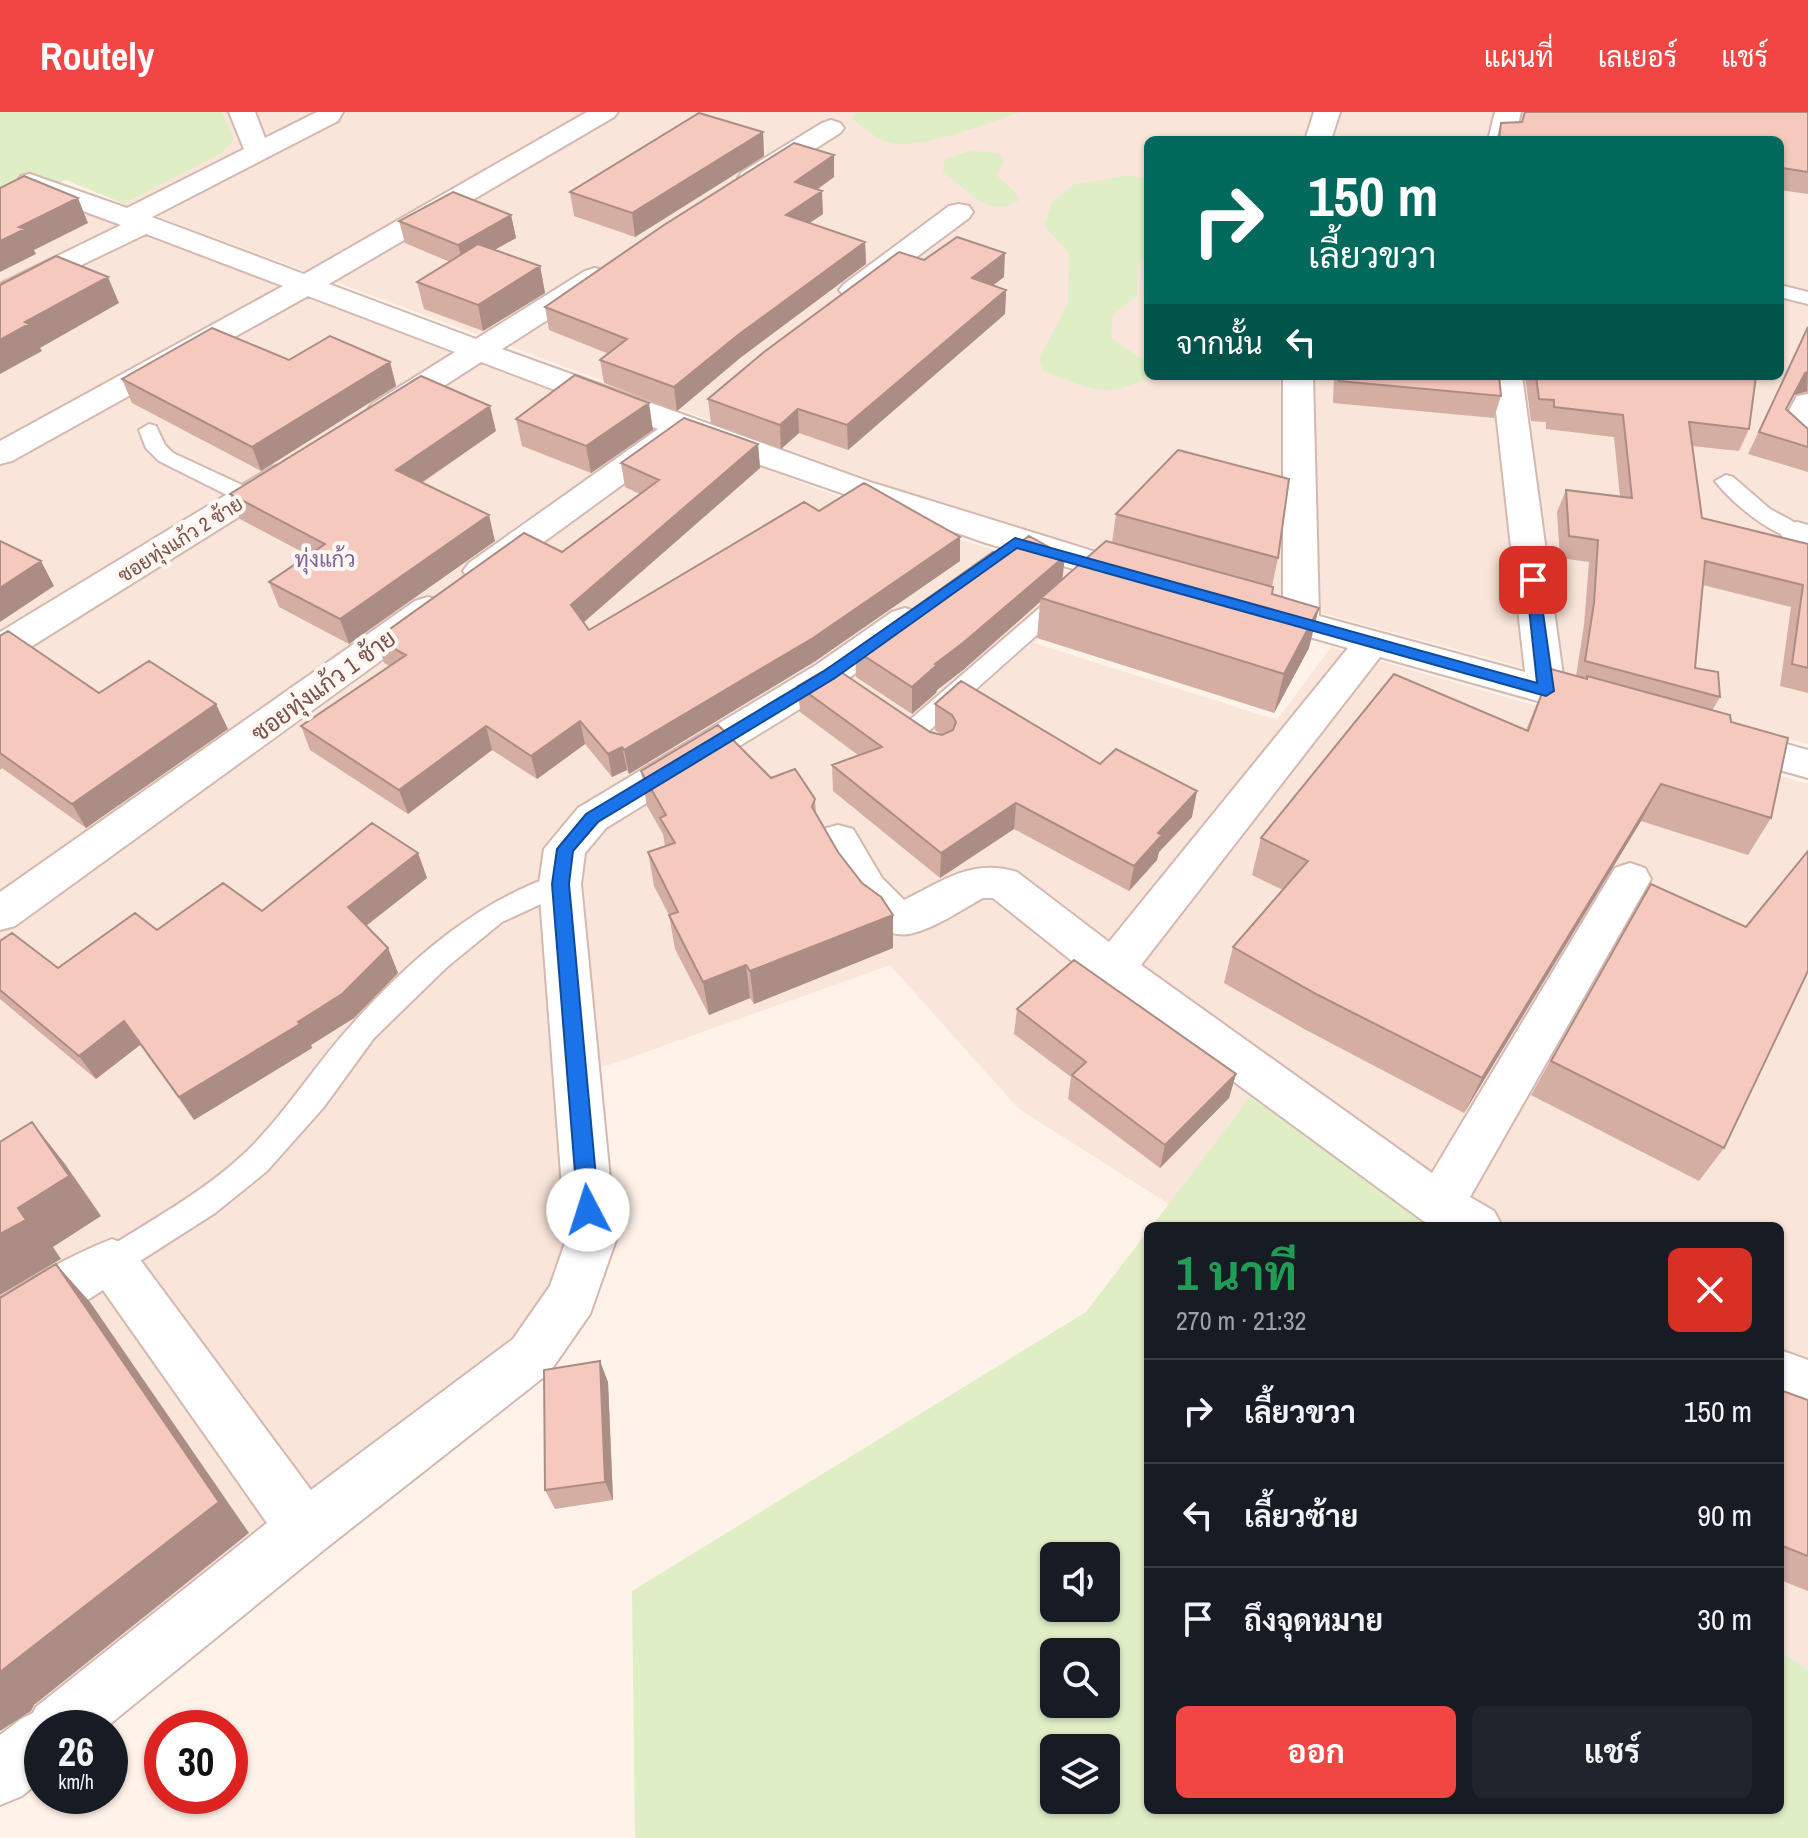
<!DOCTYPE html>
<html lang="th">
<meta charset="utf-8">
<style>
body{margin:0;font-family:"Archivo Narrow",Sarabun,sans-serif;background:#20242c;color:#f1f3f6;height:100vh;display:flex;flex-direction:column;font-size:30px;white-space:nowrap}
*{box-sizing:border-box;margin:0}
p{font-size:26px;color:#9ea1a6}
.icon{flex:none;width:44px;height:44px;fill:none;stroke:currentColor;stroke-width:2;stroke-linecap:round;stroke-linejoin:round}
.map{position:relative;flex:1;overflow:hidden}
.side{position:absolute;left:1144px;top:1110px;width:640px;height:592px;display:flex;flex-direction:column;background:#171b24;border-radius:12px;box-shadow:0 2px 6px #0004}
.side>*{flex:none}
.guide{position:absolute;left:1144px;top:24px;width:640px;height:244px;border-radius:12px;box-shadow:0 2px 6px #0004;background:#00695c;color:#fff;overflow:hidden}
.controls{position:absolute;left:1040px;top:1430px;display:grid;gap:16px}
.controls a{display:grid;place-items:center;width:80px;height:80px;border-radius:12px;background:#171b24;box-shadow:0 2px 6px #0004;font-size:40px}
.speed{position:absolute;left:24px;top:1598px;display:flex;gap:16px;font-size:40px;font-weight:700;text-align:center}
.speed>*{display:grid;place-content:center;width:104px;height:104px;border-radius:50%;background:#171b24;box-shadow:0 2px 6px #0004;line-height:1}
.speed small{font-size:20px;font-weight:400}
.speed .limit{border:12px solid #d22;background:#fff;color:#111}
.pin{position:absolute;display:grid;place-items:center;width:68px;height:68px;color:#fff;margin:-34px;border-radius:16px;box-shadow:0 4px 12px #0006}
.me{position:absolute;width:88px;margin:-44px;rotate:355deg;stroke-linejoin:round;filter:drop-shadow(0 0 6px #0008)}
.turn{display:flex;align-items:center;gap:28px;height:168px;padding:0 32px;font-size:36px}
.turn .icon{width:104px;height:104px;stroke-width:2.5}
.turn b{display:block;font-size:56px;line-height:68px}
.then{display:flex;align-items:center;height:76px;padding:0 32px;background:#0003;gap:16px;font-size:30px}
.round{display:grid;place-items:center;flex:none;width:84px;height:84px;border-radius:12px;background:#20242c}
.summary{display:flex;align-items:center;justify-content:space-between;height:136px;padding:0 32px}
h1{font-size:48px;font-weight:700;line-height:60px;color:#1e9e55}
.action{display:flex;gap:16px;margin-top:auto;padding:16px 32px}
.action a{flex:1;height:92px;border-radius:12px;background:#f24644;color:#fff;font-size:32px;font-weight:700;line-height:92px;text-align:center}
.action a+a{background:#20242c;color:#f1f3f6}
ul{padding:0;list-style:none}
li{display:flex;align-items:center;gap:24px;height:104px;padding:0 32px;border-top:2px solid #363941}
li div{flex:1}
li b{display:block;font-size:30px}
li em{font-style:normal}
header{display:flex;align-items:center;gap:48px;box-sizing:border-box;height:112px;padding:0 40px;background:#f24644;color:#fff}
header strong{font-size:38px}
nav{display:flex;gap:44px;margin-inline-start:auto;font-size:28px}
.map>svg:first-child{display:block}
.residential{fill:#f9e5da;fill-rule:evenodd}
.green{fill:#dfeec5;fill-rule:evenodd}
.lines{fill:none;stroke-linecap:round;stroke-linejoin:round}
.lane-casing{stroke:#d5b8b0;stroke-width:4}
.street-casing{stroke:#d5b8b0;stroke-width:4}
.lane{fill:#fff;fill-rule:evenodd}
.street{fill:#fff;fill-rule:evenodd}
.wall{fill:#d4ada3}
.shaded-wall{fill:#ac8d85}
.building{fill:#f6c9be;stroke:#ac8d85;stroke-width:2}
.route{fill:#1a73e8;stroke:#114b97;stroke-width:2}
.labels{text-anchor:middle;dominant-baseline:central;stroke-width:8;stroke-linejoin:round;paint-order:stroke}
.far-street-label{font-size:20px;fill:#7d5049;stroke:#fff7f2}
.far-neighbourhood-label{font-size:22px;fill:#7f659f;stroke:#fff7f2}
.street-label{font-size:24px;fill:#7d5049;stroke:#fff7f2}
</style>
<header>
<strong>Routely</strong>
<nav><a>แผนที่</a><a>เลเยอร์</a><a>แชร์</a></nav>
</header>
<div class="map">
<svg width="1808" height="1726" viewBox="0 0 1808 1726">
<rect width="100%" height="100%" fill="#fef2e9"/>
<!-- residential -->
<path class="residential" d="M222 0H1808V632L1325 502 923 387 124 92 222 41 234 28ZM1148 28H1780V264H1148Z
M37 81 929 419 1096 467 1034 531 1277 608 1331 535 1808 672V1558L1780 1539V1114H1439L1251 985 1169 1092 1019 997 890 853 618 950 560 967 570 1144 508 1234 0 1635V98Z"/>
<!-- green -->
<path class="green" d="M0 0H222L234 28 222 41 124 92 66 68 0 98Z
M855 0H1020C990 10 912 42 884 29 873 24 862 14 852 7Z
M971 39 999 41 1004 50 996 63 1014 79 1019 88C988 108 967 78 943 59L945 47Z
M1129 63 1148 68V145L1138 153 1137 184 1113 202 1111 226 1146 250 1148 264H1153C1101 288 1094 277 1043 259L1039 246 1068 192 1069 141 1044 114 1052 90 1073 73Z
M1250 985 1439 1114H1152Z
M1148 1119V1698H1780V1539L1808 1558V1726H635L632 1479 1086 1200ZM1106 1444V1496H1054V1444ZM1106 1540V1592H1054V1540ZM1106 1636V1688H1054V1636Z"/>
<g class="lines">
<!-- lane casing -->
<g class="lane-casing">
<path id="lane" d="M1780 173 1808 180V192L1780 185Z
M149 312 156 314 165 333 173 341 257 380 260 385 257 390H241L159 349 146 336 139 318Z
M1726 363 1733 365 1770 397 1805 416 1808 421 1805 426C1779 432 1730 389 1715 369Z
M1067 477 1075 479 1078 484 1075 489 922 625 913 628 904 625 901 619 904 613 1059 479Z
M560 762 569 765 573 772 569 779 502 810 447 855 374 926 323 996 267 1059 215 1101 123 1160 112 1164 101 1160 96 1150 101 1140C150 1109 204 1080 246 1040 287 1000 316 951 355 909 411 847 479 787 560 762Z"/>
</g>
<!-- street casing -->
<g class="street-casing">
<path id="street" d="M229 0H255L265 26 317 0H343L338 9 152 105 304 162 587 0H618L614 5 329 172 476 227 585 159 595 156 605 159 609 165 605 171 502 237 870 370 1151 457 1157 465 1151 473 1139 476 1127 473 986 431 685 327 493 467 481 470 469 467 463 459 469 451 658 317 481 250 394 306 383 309 372 306 367 299 372 292 455 240 308 184 12 349 0 352V329L283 174 146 122 0 192V172L121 113 21 76 17 70 21 64 30 62 127 96 244 37Z
M1314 0H1340L1331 28H1305Z
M1495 0H1521L1514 28H1488Z
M831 8 840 11 844 16 840 21 760 72H742L738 66 742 60 822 11Z
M959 92 969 94 973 100 969 106 864 184 854 187 844 184 839 178 844 172 949 94Z
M1283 264H1313L1319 504 1525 560 1492 264H1522L1564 571 1611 584 1617 593 1611 602 1598 606 1380 545 1141 853 1432 1061 1615 756 1630 751 1645 756 1651 767 1470 1085 1494 1099 1502 1114H1432L1422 1108 1097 869 993 786H983C961 798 934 817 909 822 865 829 835 759 817 728L823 717 838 713 853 717 882 766 904 788C943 769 972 746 1017 760L1109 830 1348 536 1243 506 1238 498 1243 490 1256 486 1283 494Z
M1808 282V339L1797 336 1778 318 1797 284Z
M284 352 296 355 301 362 296 369 13 546 0 549V520L272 355Z
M1797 410 1808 413V436L1785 428 1780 421 1785 414Z
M428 485 441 489 446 497 441 505 15 814 0 818V780L415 489Z
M905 496 918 500 923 508 918 516 842 571 606 716 585 741 581 772 616 1128 590 1202 549 1261 325 1437 105 1616H42V1667L22 1684 0 1693V1623L21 1607 33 1601 36 1595 267 1411 103 1178 18 1232 0 1239V1186C37 1163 71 1143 112 1127L130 1134 311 1378 513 1227 550 1174 566 1128 539 772 544 737 578 696 816 553 892 500Z
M1726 615 1808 638V666L1712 639 1707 629 1712 619Z
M1780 1238 1808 1248V1298L1780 1288Z"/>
</g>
<!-- lane -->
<use href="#lane" class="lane"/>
<!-- street -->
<use href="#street" class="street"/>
</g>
<!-- wall -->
<path class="wall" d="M1808 0V82L1780 78V28H1496L1501 11Z
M763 20 764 44 635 125 574 104 570 80Z
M834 65 817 78 823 102 809 111 865 130 866 152 740 246 677 299 604 271 600 248 609 242 549 218 545 195Z
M511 103 516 126 494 138 540 154 545 181 483 219 424 197 417 170 450 150 405 131 399 109Z
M924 148 1004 165 993 173 1006 178 1005 202 848 338 799 321 781 337 711 311 708 287Z
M1808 215V280L1794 283 1786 297 1808 317V360L1748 342Z
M390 250 396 274 261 359 132 291 122 267Z
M1334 264H1499L1501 284 1494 306 1333 291Z
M1525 264H1756L1749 317 1739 339 1692 334 1702 406 1808 432V581L1780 574 1791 495 1703 473 1695 556 1720 585 1712 599 1731 610 1771 706 1748 743 1641 709 1464 1001 1306 918 1224 871 1233 835 1283 778 1252 763 1261 726 1526 618 1551 557 1576 564 1584 513 1589 450 1560 446 1557 400 1566 378 1620 385 1614 325 1546 317V310L1531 309Z
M516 307 653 318 591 361 522 334Z
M496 319 422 371 495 429 349 532 279 495 269 470 308 443 240 407 230 382Z
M758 332 760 356 584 510 589 518 819 399 960 425V449L814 550 629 662 627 658 612 665 585 632 537 667 492 638 408 702 310 638 301 614 390 554 384 551 376 527 562 440 640 382 625 375 621 351Z
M1116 402 1278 446 1272 474V482L1309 536 1274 601 1037 526 1040 490 963 558 937 578 936 581 912 602 856 565 855 538 1001 444 1063 467 1112 431Z
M0 524 99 581 228 617 86 716 2 656 0 658Z
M798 574 930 620 942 623 935 618V592L1100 652 1192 705 1159 740 1157 748 1129 779 1014 717 940 766 833 679 832 653 858 643 800 600Z
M641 659 771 666 815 687 816 702 893 836 754 892 750 886 709 903 675 837 669 803 654 774 648 740 665 734 663 722 647 694Z
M418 741 427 766 366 814 388 836 398 861 354 906 311 933 312 936 194 1008 140 933 96 967 0 887V829L58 856 157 818 262 799Z
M1651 772 1724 1036 1699 1069 1531 983Z
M1017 897 1236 962 1229 986 1160 1056 1068 987 1071 965 1014 922Z
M608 1270 613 1388 555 1397 545 1378Z
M1780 1278 1808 1288V1479L1780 1468Z"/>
<!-- shaded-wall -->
<path class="shaded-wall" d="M763 20 764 44 635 125 632 101Z
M834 43V65L796 92 795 70Z
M822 79 823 102 787 126 786 103Z
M78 86 88 111 34 138 36 142 0 160V129L19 115Z
M511 103 516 126 464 155 458 133Z
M865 130 866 152 740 246 677 299 674 275 738 223Z
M1005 141 1004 165 971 190 972 166Z
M540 154 545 181 483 219 478 193Z
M108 165 119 191 40 236 42 239 0 262V228L25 210Z
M1006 178 1005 202 848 338 847 313Z
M390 250 396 274 261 359 252 335Z
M1808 260 1807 279 1794 283 1775 318 1805 261Z
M649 291 653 318 591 361 586 334Z
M490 294 496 319 403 383 396 358Z
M798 297 799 321 781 337 780 313Z
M758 332 760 356 576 517 571 493Z
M489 403 495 429 349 532 340 507Z
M960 425V449L814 550 629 662 624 638Z
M1065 444 1062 471 1041 486 1040 490 963 558 937 578 936 581 912 602V575L935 552Z
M41 449 54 474 0 510V476Z
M1319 496 1309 536 1274 601 1284 562Z
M216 592 228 617 86 716 72 692Z
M580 609 585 632 537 667 531 644Z
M486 614 492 638 408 702 399 678Z
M622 635 627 658 612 665 608 642Z
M1661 672 1641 709 1464 1001 1482 966Z
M1197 679 1192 705 1159 740 1157 748 1129 779 1134 754 1158 721Z
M1016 691 1014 717 940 766 941 741Z
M418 741 427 766 358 820 348 795Z
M893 803V836L754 892 750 859Z
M388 836 398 861 354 906 311 933 312 936 194 1008 179 985 298 910Z
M746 853 750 886 709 903 703 870Z
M124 909 140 933 96 967 79 944Z
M1236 962 1229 986 1160 1056 1165 1033Z
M32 1010 65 1052 101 1104 53 1135 61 1147 0 1183V1122L18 1096Z
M56 1152 90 1190 249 1421 34 1593 31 1599 0 1619V1560Z
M600 1249 608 1270 613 1388 605 1370Z"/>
<!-- building -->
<path class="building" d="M1525 0H1808V60L1782 56 1780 72V28H1499L1501 11 1522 10Z
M699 1 763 20 632 101 570 80Z
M794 31 834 43 795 70 822 79 786 103 865 130 738 223 674 275 600 248 627 227 545 195 664 113Z
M24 64 78 86 19 115 25 117 0 129V76Z
M453 80 511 103 458 133 399 109Z
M957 125 1005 141 972 166 1006 178 847 313 798 297 780 313 708 287 764 240 899 140 924 148Z
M478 132 540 154 478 193 417 170Z
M56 144 108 165 25 210 29 212 0 228V173Z
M1808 215V260L1805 261 1786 297 1808 317V335L1759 320Z
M212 216 289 248 330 224 390 250 252 335 122 267Z
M575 263 649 291 586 334 516 307Z
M421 264 490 294 396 358 489 403 340 507 269 470 325 432 230 382Z
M1339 264H1499L1501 284 1339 269Z
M1536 264H1756L1749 317 1689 310 1702 406 1808 432V556L1792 552 1803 473 1705 449 1695 556 1718 560 1720 585 1585 549 1594 491 1598 428 1569 424 1566 378 1632 386 1623 303 1554 295V288L1539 287Z
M684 306 758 332 571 493 589 518 804 390 819 399 864 371 960 425 813 526 624 638 622 635 608 642 580 609 531 644 486 614 399 678 301 614 406 543 376 527 524 421 562 440 659 368 621 351Z
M1178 338 1289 367 1278 446 1116 402Z
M1029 424 1065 444 964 530 935 552 937 553 912 575 855 538 993 440 1001 444Z
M0 429 41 449 0 476Z
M1106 429 1273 475 1272 482 1319 496 1284 562 1041 486Z
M8 519 99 581 149 549 216 592 72 692 0 641V524Z
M832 554 930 620 942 623 953 618 956 610 952 603 935 592 961 569 1100 652 1116 637 1197 679 1158 721 1162 723 1134 754 1016 691 941 741 832 653 882 635 798 574Z
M1551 557 1587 567V564L1730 603 1731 610 1788 626 1771 706 1661 672 1482 966 1318 883 1233 835 1308 749 1261 726 1394 562 1528 619Z
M718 613 771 666 795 657 815 687 812 695 838 740 862 771 881 785 893 803 750 859 746 853 703 870 669 803 678 800 648 740 675 731 660 706 666 703 641 659Z
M372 711 418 741 348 795 388 836 342 882 298 910 300 912 179 985 124 909 79 944 0 878V829L12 821 58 856 135 801 157 818 223 771 262 799Z
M1808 739V859L1724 1036 1551 949 1651 772 1746 815Z
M1074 848 1236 962 1165 1033 1072 963 1086 950 1017 897Z
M32 1010 69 1064 18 1096 26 1108 0 1122V1030Z
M56 1152 219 1390 0 1560V1186Z
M600 1249 605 1370 545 1378 544 1258Z
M1780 1278 1808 1288V1444L1780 1433Z"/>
<!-- route -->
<path class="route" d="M1015 426 1537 571 1526 468 1528 465H1538L1554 579 1546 584 1017 436 835 566 598 710 573 739 569 772 599 1098 596 1104 588 1107 581 1104 578 1098 552 772 557 737 586 702 824 559Z"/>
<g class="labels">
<!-- far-street labels -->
<g class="far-street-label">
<text transform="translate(180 427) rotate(-32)">ซอยทุ่งแก้ว 2 ซ้าย</text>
</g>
<!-- far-neighbourhood labels -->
<g class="far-neighbourhood-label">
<text x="325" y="447">ทุ่งแก้ว</text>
</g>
<!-- street labels -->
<g class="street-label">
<text transform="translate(323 573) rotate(-36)">ซอยทุ่งแก้ว 1 ซ้าย</text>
</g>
</g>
</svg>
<div class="controls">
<a><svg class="icon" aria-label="sound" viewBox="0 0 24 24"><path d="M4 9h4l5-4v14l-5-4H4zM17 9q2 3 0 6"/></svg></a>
<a><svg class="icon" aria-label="search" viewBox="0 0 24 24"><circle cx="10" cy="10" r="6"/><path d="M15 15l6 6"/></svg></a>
<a><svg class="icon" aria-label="layers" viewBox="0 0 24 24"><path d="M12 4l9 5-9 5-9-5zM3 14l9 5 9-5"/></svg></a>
</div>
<div class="speed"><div>26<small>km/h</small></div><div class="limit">30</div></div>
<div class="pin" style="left:1533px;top:468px;background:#d93025"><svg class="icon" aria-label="arrive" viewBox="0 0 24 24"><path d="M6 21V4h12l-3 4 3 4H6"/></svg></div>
<svg class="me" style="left:588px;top:1098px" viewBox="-20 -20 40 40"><circle r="19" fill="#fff"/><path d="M0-13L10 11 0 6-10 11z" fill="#1a73e8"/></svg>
<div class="guide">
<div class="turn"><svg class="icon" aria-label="right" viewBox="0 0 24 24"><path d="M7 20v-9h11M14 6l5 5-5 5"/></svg><div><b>150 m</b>เลี้ยวขวา</div></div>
<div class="then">จากนั้น<svg class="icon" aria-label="left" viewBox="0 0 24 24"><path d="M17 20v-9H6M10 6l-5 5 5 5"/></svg></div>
</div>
<section class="side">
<div class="summary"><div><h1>1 นาที</h1><p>270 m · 21:32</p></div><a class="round" style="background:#d93025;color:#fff"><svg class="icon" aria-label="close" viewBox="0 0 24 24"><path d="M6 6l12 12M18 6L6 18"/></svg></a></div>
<ul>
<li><svg class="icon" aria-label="right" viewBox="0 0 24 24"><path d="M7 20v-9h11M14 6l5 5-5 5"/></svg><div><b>เลี้ยวขวา</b></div><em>150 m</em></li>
<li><svg class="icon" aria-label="left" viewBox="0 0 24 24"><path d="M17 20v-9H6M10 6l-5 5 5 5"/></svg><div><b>เลี้ยวซ้าย</b></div><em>90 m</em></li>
<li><svg class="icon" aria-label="arrive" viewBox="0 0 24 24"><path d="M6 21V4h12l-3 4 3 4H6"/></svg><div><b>ถึงจุดหมาย</b></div><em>30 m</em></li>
</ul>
<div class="action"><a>ออก</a><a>แชร์</a></div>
</section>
</div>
